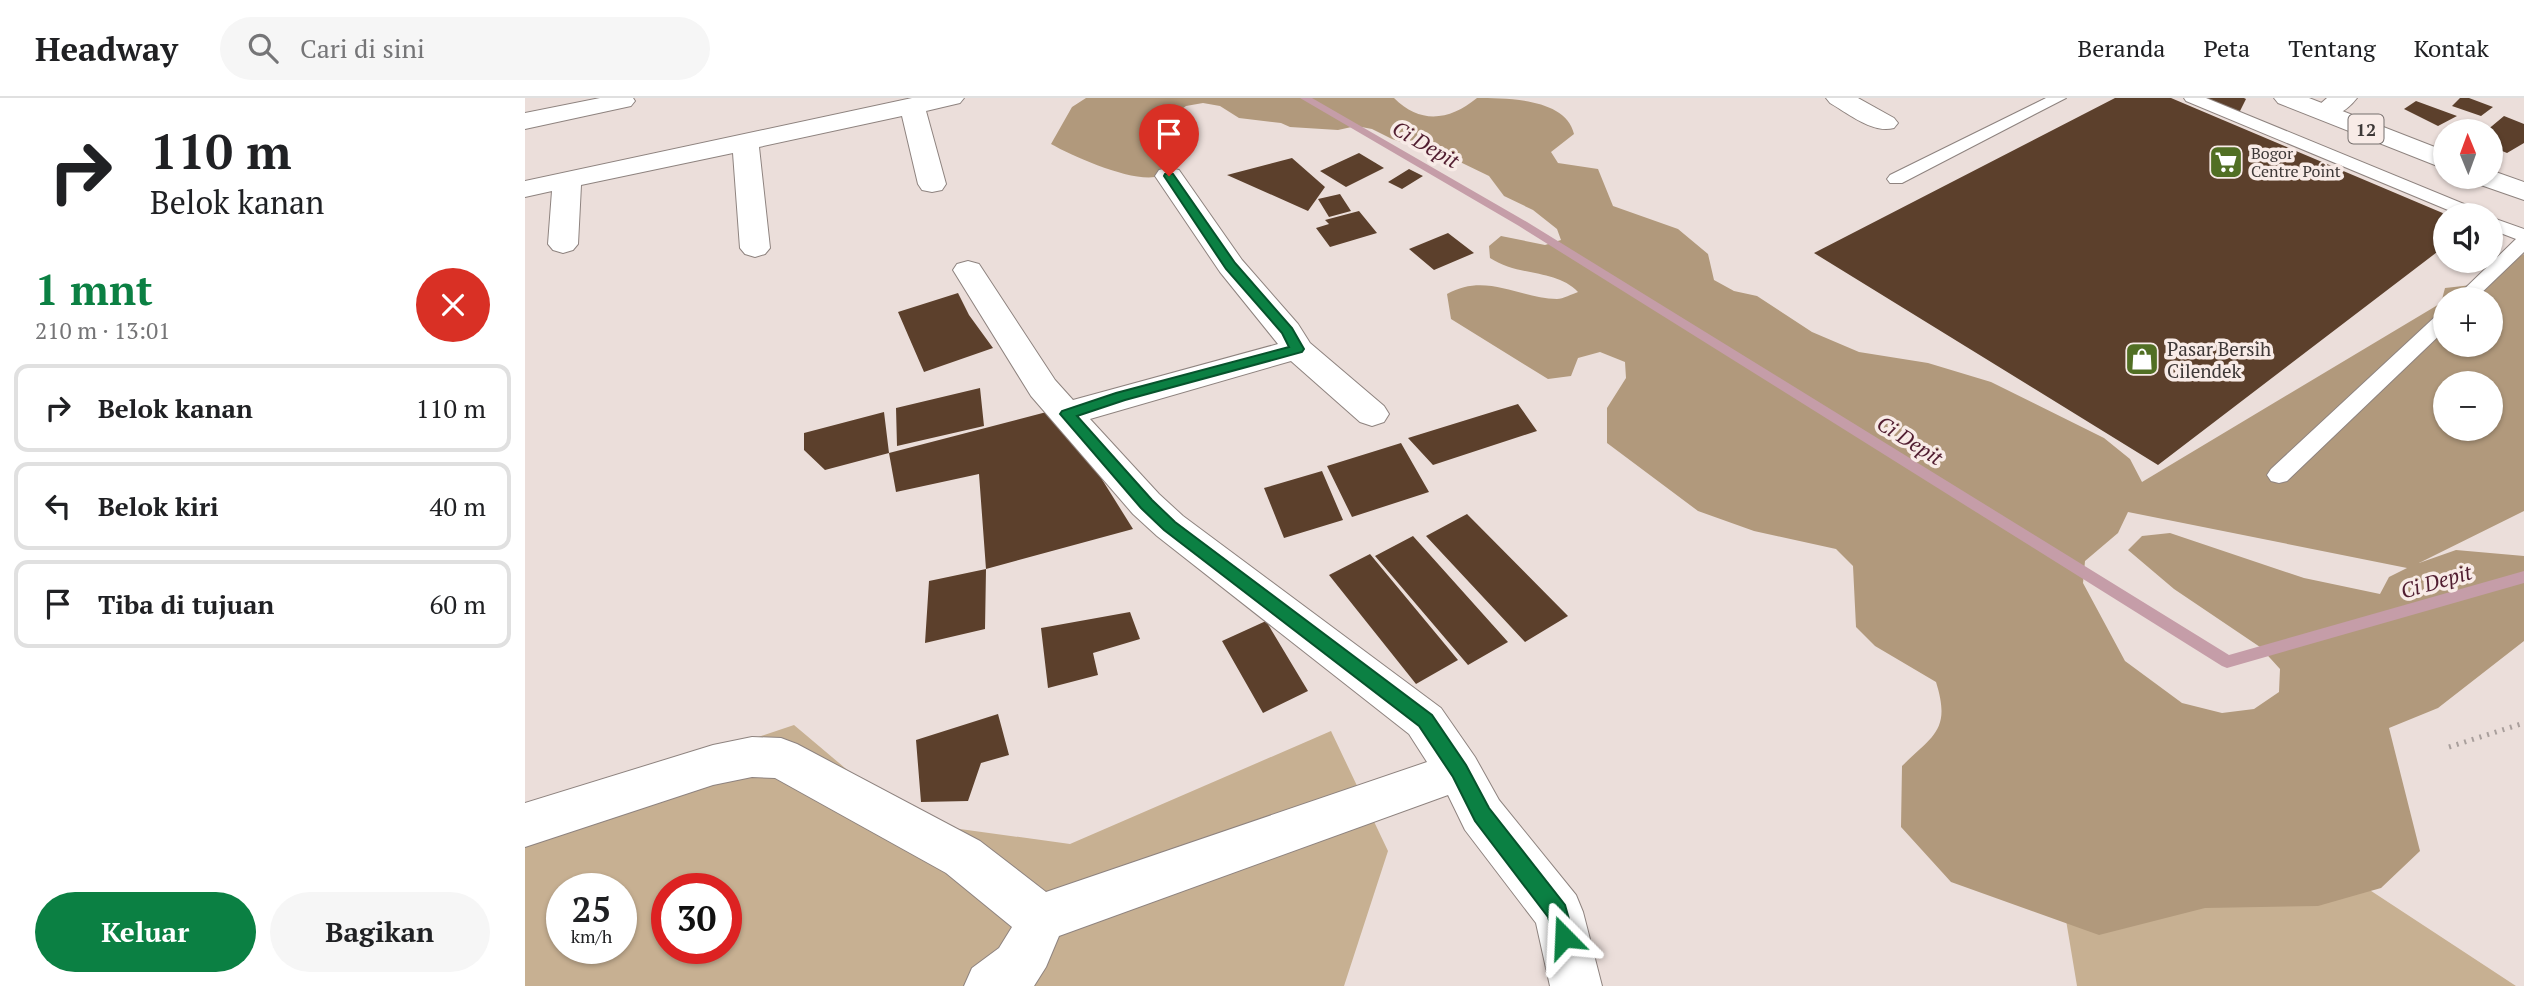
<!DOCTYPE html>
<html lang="id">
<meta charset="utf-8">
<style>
body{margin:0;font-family:"PT Serif",serif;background:#f6f6f6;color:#202124;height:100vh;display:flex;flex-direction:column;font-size:26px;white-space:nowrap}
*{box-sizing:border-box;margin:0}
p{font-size:23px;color:#757577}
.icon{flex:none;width:38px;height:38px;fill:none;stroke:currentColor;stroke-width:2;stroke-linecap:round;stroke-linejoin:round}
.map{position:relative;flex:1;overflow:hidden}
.side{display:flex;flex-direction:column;background:#fff;width:525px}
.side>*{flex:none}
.guide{background:#fff;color:#202124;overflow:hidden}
.needle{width:46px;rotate:359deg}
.fabs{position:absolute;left:1908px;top:21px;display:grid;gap:14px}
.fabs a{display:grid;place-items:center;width:70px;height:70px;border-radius:50%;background:#fff;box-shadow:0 2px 5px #0004;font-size:35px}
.speed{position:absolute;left:21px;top:775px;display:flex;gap:14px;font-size:35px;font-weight:700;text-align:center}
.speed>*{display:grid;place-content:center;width:91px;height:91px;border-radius:50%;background:#fff;box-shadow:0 2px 5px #0004;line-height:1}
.speed small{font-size:18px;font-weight:400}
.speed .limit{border:10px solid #d22;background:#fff;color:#111}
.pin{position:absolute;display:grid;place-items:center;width:60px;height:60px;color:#fff;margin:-72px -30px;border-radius:50% 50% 50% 0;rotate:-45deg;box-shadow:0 0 7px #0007}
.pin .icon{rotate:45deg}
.me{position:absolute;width:77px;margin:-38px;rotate:339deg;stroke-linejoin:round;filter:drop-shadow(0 0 5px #0008)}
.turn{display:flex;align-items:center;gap:24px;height:147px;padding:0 35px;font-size:32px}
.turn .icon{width:91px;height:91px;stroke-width:2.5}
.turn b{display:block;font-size:49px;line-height:60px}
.round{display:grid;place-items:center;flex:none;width:74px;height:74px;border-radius:37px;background:#f6f6f6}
.headline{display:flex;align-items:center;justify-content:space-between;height:119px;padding:0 35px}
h1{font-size:42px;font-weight:700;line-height:52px;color:#0b8043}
.button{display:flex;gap:14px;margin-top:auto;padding:14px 35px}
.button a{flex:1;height:80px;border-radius:42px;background:#0b8043;color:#fff;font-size:28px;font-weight:700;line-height:80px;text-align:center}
.button a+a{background:#f6f6f6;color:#202124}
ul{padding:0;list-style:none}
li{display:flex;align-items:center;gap:21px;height:88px;margin:0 14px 10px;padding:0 21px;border:4px solid #e0e0e0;border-radius:14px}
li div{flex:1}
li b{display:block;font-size:26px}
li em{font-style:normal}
header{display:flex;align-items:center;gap:42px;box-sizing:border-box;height:98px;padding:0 35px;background:#fff;border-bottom:2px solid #e0e0e0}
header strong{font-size:33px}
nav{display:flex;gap:38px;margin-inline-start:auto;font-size:24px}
.search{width:490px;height:63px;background:#f6f6f6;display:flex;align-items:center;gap:18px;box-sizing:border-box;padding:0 24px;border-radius:38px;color:#757577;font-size:26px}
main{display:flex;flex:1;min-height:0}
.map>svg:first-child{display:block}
.green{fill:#c7b092;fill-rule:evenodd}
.forest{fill:#b1997c;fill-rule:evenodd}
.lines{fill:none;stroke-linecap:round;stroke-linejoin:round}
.stream{fill:#c59da8;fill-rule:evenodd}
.building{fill:#5c402c}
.lane-casing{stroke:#8e837f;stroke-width:2}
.street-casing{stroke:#8e837f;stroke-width:2}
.primary-casing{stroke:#8e837f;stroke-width:2}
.path{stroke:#a99f9c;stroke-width:5;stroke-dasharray:2 6;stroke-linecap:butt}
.lane{fill:#fff;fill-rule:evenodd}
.street{fill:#fff;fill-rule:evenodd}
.primary{fill:#fff;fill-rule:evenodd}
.route{fill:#0b8043;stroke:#07532c;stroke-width:2}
.labels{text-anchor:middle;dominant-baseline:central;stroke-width:7;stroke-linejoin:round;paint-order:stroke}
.far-poi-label{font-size:16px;fill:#3d3837;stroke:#f8ebe7;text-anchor:start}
.shield{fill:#f8ebe7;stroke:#756e6c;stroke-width:2}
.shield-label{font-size:18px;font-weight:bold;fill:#3d3837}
.poi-label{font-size:19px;fill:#3d3837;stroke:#f8ebe7;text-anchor:start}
.water-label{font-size:21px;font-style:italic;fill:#511d30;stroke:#f8ebe7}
</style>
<header>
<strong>Headway</strong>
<div class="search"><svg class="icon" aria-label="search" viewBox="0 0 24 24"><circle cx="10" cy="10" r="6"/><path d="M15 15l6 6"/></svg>Cari di sini</div>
<nav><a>Beranda</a><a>Peta</a><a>Tentang</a><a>Kontak</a></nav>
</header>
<main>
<section class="side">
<div class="guide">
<div class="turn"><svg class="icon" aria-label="right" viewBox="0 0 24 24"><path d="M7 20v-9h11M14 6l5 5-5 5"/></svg><div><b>110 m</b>Belok kanan</div></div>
</div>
<div class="headline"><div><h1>1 mnt</h1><p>210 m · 13:01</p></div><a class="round" style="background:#d93025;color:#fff"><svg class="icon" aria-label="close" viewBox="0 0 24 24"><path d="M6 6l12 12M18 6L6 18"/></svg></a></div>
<ul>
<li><svg class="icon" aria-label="right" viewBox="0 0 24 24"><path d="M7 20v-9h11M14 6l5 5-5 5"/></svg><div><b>Belok kanan</b></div><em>110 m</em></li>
<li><svg class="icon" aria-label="left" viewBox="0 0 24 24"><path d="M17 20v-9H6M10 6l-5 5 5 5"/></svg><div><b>Belok kiri</b></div><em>40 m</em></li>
<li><svg class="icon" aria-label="arrive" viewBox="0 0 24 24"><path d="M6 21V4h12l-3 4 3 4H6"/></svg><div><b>Tiba di tujuan</b></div><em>60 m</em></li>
</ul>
<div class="button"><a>Keluar</a><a>Bagikan</a></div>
</section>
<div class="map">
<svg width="1999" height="888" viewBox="0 0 1999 888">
<rect width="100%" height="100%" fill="#ebdeda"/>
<!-- green -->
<path class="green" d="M269 627 384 724 545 746 806 633 863 753 819 888H0V717ZM37 791H96V850H37ZM142 791H201V850H142Z
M1805 766 1991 888H1552L1533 774Z"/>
<!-- forest -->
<path class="forest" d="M561 0H869C896 27 925 22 952 0 981 0 1041 0 1049 36L1026 54 1033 65 1073 71 1088 108 1153 131 1183 156 1189 182 1209 193 1232 198 1287 234 1334 254 1403 265 1466 284 1579 340 1605 361 1617 384 1916 205 1920 190 1947 187 1999 156V413L1894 465 1931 452 1999 458V543L1913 610 1864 630 1895 753 1856 790 1793 808 1680 810 1574 837 1426 784 1376 729 1377 668C1409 637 1426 632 1411 584L1350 548 1331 529 1328 468 1311 451 1229 433 1173 413 1082 345V310L1101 280 1100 264 1075 254 1053 260 1046 278 1023 281 926 221 922 196C961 174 993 200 1032 201 1038 201 1047 196 1053 194 1031 171 994 179 965 160L964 148 976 138 1020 147 1036 142 1032 131 1008 112 979 98 964 78 933 63 867 41 847 31 831 28 813 32 765 29 756 25 714 20 695 8 678 5 661 8 622 36 630 42H641L650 51 663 52C654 63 645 77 630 79 604 83 549 59 526 46L547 9ZM1920 201H1965V247H1920ZM1920 285H1965V331H1920ZM1603 414 1882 470 1864 479 1855 496 1779 480 1645 435 1617 438 1603 452 1649 491 1735 549 1755 571 1754 594 1729 611 1697 615 1657 605 1600 563 1558 485 1560 463 1593 435Z"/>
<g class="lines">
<!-- stream -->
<path class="stream" d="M775 0H787L1002 124 1704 557 1999 473V485L1702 570 1697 568 994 128Z"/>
</g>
<!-- building -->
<path class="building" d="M1590 0H1646L1920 116V148L1633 367 1289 155Z
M1675 0H1719L1721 1 1713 17Z
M1935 0H1944L1968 9 1956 18 1927 8Z
M1891 3 1932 18 1913 28 1879 11Z
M1979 18 1999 26V45L1982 55 1965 48V33H1961Z
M834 55 859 70 821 89 795 73Z
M767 60 800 89 783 113 702 77Z
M884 71 898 78 877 91 863 84Z
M815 96 826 113 804 119 793 101Z
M834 113 852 135 805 149 791 130 804 126 800 122Z
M923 135 949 155 909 172 884 151Z
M433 195 444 217 468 250 399 274 373 214Z
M455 290 459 328 372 348 371 310Z
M993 306 1012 333 908 367 883 340Z
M533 311 608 431 461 471 460 531 400 545 404 483 461 471 454 376 371 394 364 355Z
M359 314 364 355 300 372 279 352V335Z
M876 345 904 394 827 419 802 368Z
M797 373 818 422 759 440 739 390Z
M942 416 1043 518 1000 544 901 438Z
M888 438 983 544 943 567 850 458Z
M845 456 933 562 891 586 804 477Z
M605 514 615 541 568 555 573 577 523 590 516 530Z
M741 523 783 593 738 615 697 543Z
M473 616 484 657 456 665 443 703 396 704 391 642Z"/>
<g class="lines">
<!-- lane casing -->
<g class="lane-casing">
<path id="lane" d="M1521 0H1541L1377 85H1365L1362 81 1365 77Z
M1659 0H1681L1956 113 1959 117H1935L1661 3Z
M1965 119 1999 131V154L1950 201H1929L1991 141 1965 131Z
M1920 214V232L1762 383 1754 385 1746 383 1742 377 1746 371 1913 216Z"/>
</g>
<!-- street casing -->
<g class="street-casing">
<path id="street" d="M75 0H108L110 3 106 8 0 31V15Z
M387 0H439L435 5 401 13 421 86 417 92 407 94 397 92 393 86 377 18 234 49 245 150 240 156 230 159 220 156 215 150 208 55 56 87 53 146 48 152 38 155 28 152 23 146 27 93 0 99V83Z
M1301 0H1333L1369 20 1373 25 1369 30C1348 36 1324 16 1305 5Z
M1802 0H1832C1822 13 1806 23 1790 19L1786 14Z
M644 70 654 72 717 162 773 226 785 245 859 308 864 316 859 324 847 328 835 324 766 263 565 321 634 396 658 418 916 610 950 659 974 702 1051 797 1058 814 1077 888H1025L1011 825 940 732 923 697 534 838 521 869 509 888H439L447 870 474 850 487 829 421 775 250 680 227 679 188 687 0 749V705L188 647 227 639 256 640 272 646 455 743 521 794 902 664 884 636 632 438 608 416 506 298 428 172 432 166 443 163 454 166 530 282 548 302 753 246 695 174 630 78 634 72Z"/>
</g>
<!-- primary casing -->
<g class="primary-casing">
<path id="primary" d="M1749 0H1784L1920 53V71L1753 5Z
M1965 72 1999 84V102L1950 85 1946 79H1965Z"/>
</g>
<!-- path -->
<path class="path" d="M1924 649 1999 625"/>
<!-- lane -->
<use href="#lane" class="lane"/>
<!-- street -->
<use href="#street" class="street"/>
<!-- primary -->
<use href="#primary" class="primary"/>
</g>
<!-- route -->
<path class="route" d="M640 76H648L710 165 767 230 779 251 777 254 600 302 552 318 627 402 650 424 907 617 941 667 964 710 1040 807 1049 839 1046 846 1039 849 1031 846 1023 819 950 723 928 679 894 628 639 432 616 410 535 316 537 313 591 295 764 249 757 235 701 171 639 78Z"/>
<!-- icons -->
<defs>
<g id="supermarket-square" transform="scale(1.75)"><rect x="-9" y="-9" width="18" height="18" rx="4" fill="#516f24" stroke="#f8ebe7"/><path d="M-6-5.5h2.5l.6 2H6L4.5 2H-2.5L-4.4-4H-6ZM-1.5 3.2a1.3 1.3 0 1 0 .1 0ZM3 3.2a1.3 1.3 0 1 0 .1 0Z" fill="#fff"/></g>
<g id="shop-square" transform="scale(1.75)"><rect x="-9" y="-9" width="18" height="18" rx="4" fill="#516f24" stroke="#f8ebe7"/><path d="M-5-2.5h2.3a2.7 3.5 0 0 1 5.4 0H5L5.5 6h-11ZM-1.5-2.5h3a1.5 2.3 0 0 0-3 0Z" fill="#fff"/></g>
</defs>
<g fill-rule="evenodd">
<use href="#supermarket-square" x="1701" y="64"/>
<use href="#shop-square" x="1617" y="261"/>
</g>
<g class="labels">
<!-- far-poi labels -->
<g class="far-poi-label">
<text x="1726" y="55">Bogor<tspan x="1726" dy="18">Centre Point</tspan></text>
</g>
<!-- shield labels -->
<rect class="shield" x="1823.5" y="16.5" width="35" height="29" rx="5"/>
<g class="shield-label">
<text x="1841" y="31">12</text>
</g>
<!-- poi labels -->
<g class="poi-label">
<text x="1642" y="250">Pasar Bersih<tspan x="1642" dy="22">Cilendek</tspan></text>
</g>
<!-- water labels -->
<g class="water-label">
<text transform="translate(901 46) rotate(30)">Ci Depit</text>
<text transform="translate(1385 342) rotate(32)">Ci Depit</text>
<text transform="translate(1911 483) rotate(-16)">Ci Depit</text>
</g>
</g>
</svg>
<div class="fabs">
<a><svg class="needle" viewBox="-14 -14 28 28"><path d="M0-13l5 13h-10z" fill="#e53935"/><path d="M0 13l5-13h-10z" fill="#757577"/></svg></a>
<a><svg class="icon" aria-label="sound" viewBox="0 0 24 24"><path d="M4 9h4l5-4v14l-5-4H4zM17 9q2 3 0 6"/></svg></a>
<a>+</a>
<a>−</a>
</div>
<div class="speed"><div>25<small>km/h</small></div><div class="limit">30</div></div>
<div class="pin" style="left:644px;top:78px;background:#d93025"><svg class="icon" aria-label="arrive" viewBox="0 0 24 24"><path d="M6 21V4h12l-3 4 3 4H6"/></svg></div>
<svg class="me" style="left:1039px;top:839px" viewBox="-20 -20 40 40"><path d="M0-17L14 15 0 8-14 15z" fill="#0b8043" stroke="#fff" stroke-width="4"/></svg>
</div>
</main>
